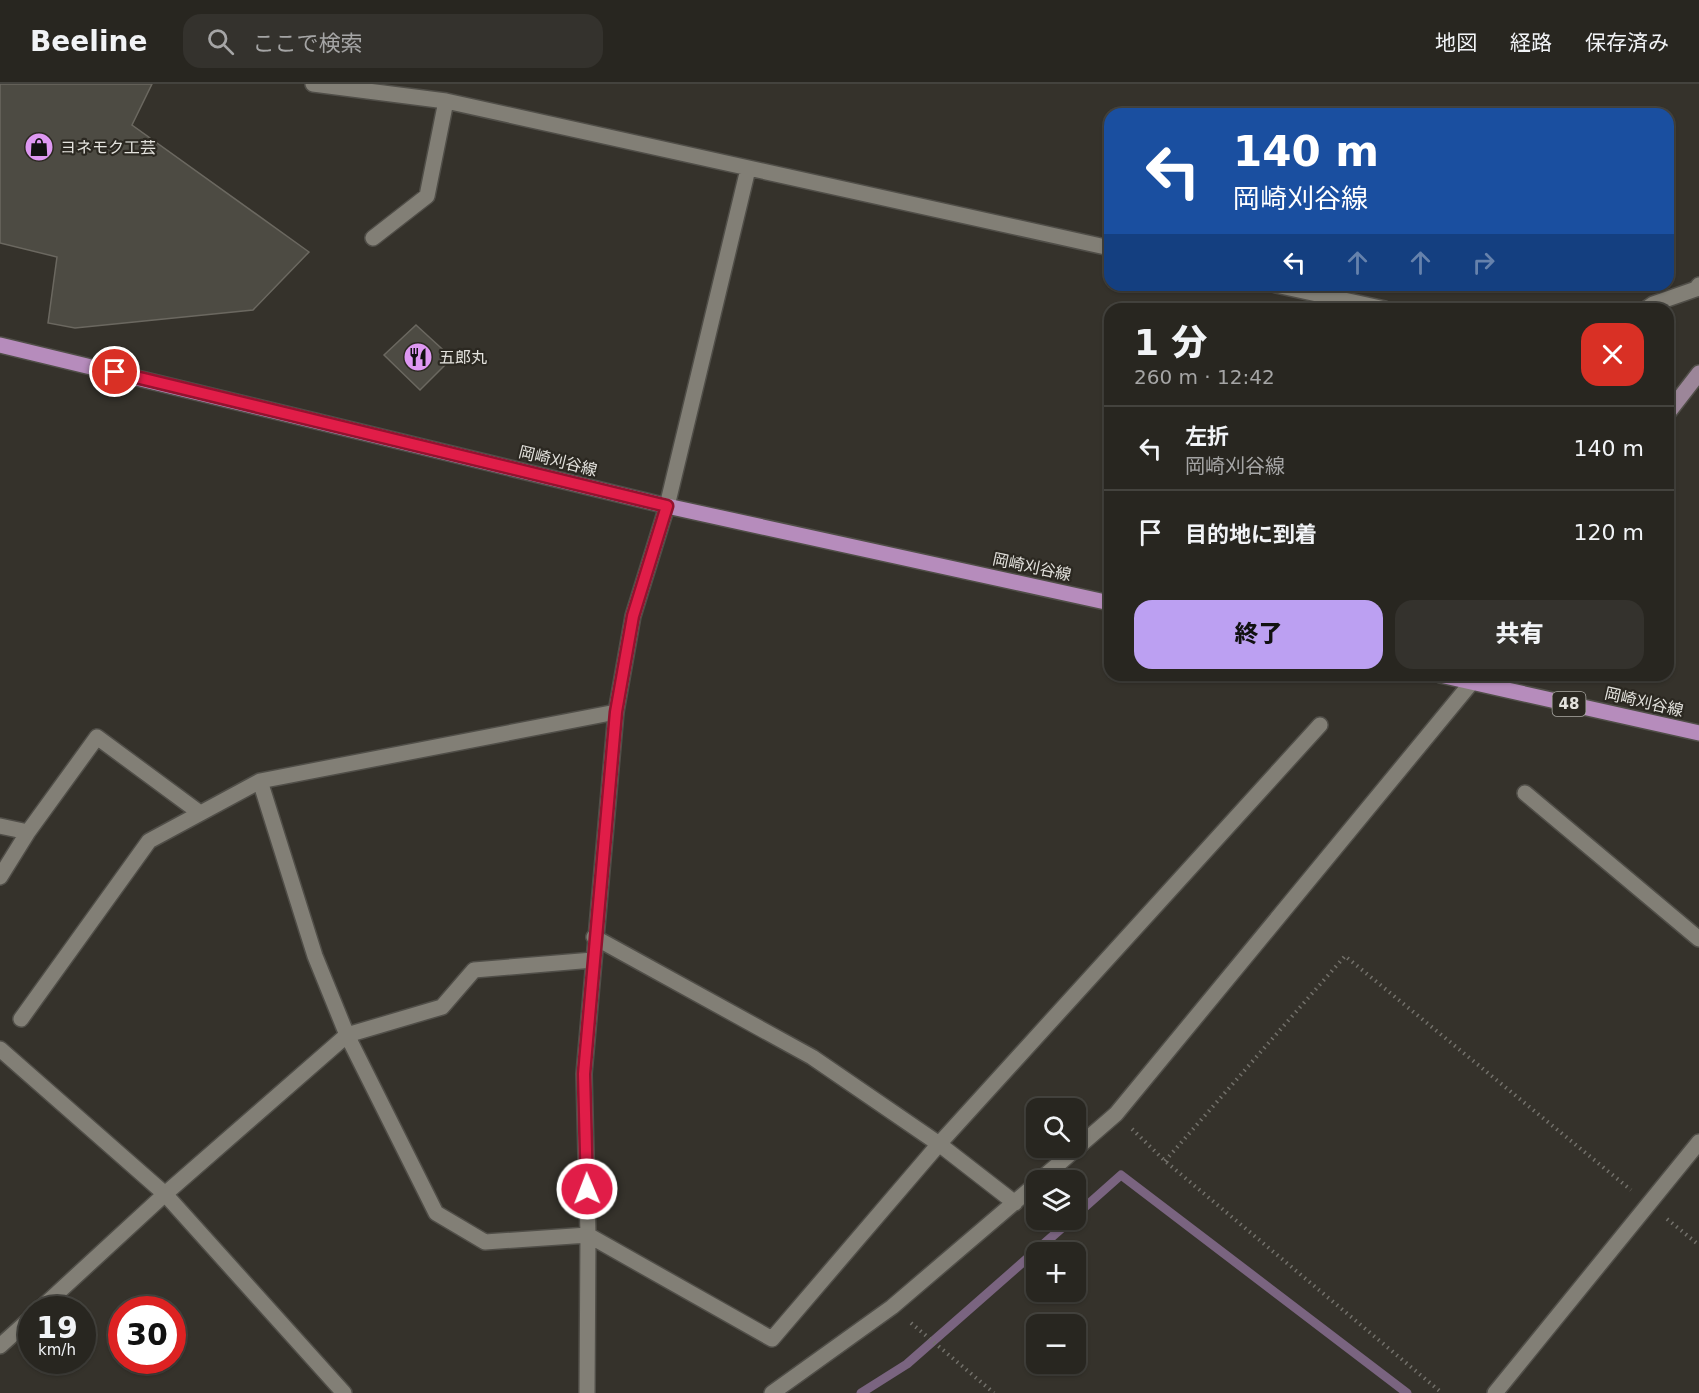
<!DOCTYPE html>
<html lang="ja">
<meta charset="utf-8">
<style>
body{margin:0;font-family:"DejaVu Sans","Noto Sans JP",sans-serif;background:#34322d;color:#f1f3f6;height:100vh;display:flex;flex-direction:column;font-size:22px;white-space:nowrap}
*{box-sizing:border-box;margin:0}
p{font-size:20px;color:#a5a5a5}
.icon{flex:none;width:33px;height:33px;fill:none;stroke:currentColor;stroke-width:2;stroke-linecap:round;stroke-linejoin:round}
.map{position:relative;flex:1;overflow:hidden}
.side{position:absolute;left:1104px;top:219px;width:570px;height:378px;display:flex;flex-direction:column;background:#282620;border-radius:18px;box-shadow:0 2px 4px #0004,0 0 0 2px #44433e}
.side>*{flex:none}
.top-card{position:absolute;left:1104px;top:24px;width:570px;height:183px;border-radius:18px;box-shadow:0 2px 4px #0004,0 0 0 2px #44433e;background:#1a4fa0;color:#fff;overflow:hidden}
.buttons{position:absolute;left:1026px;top:1014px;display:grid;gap:12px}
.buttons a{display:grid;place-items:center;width:60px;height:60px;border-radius:12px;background:#282620;box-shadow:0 2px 4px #0004,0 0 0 2px #44433e;font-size:30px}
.speed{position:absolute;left:18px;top:1212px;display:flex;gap:12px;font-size:30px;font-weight:700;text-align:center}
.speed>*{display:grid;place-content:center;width:78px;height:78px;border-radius:50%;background:#282620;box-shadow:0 2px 4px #0004,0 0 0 2px #44433e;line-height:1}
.speed small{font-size:15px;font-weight:400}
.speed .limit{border:9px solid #d22;background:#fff;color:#111}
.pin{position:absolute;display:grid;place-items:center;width:51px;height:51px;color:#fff;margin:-26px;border:3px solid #fff;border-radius:50%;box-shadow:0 2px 6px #0007}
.me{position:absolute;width:66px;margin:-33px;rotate:359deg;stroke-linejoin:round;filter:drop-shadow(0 0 4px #0008)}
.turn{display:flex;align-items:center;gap:21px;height:126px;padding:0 30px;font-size:27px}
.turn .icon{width:78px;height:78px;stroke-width:2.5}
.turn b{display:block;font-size:42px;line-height:51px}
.lanes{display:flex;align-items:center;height:57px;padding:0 30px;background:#0003;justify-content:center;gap:30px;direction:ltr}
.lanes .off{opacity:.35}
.round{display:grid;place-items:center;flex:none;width:63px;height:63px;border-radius:18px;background:#34322d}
.headline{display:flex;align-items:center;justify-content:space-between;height:102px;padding:0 30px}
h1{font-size:36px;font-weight:800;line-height:45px}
.action{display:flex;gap:12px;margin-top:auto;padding:12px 30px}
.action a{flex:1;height:69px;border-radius:18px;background:#bca0f2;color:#111;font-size:24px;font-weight:800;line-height:69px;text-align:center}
.action a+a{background:#34322d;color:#f1f3f6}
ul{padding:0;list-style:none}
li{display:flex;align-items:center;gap:18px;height:84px;padding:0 30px;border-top:2px solid #44433e}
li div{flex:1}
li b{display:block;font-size:22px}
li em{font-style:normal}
header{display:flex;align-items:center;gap:36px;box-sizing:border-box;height:84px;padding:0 30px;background:#282620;border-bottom:2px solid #44433e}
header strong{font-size:28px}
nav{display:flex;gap:33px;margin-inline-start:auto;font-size:21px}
.search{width:420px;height:54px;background:#34322d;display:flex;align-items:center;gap:15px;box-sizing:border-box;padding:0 21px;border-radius:18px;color:#a5a5a5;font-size:22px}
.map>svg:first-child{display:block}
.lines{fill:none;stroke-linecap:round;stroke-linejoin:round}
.stream{stroke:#7a6480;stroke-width:9}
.building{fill:#4d4b43;stroke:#6b6860;stroke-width:1.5}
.street-casing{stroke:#504e48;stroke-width:18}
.secondary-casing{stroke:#504e48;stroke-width:18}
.primary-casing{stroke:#504e48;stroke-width:18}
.path{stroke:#73716b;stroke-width:4;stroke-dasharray:1.5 4.5;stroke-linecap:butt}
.street{stroke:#827f76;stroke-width:15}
.secondary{stroke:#9c8699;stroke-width:15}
.primary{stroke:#b68cbc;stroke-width:15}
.route-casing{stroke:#92132f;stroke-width:15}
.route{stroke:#e11d48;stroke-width:10}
.labels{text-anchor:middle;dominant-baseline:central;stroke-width:4.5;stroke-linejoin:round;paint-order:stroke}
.shield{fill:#2b2821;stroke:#acaaa5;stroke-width:1.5}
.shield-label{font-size:15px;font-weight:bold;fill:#e3e2dd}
.poi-label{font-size:16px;fill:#e3e2dd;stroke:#2b2821;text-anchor:start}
.street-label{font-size:16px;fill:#e3e2dd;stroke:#2b2821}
</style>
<header>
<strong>Beeline</strong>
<div class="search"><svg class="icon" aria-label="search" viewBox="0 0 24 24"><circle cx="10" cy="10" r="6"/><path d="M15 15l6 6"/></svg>ここで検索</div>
<nav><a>地図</a><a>経路</a><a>保存済み</a></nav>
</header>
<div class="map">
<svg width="1699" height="1309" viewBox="0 0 1699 1309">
<rect width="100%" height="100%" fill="#35322b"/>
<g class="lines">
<!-- stream -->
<path class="stream" d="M1076 1131 1121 1091 1407 1309
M861 1309 907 1280 1071 1136"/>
</g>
<!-- building -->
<path class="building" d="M0 0H152L132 41 309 168 253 226 75 244 48 239 57 173 0 159Z
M416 241 452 274 420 306 384 271Z"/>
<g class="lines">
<!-- street casing -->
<g class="street-casing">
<path id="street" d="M313 0 446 17 1110 164
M373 154 427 112 446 17
M1276 201 1385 225
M1646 225 1653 220 1696 205 1699 201
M616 628 260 697 315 872 347 951 436 1129 485 1158 588 1151 772 1255 939 1060 1320 641
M1525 709 1699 855
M0 742 28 748 0 793
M28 748 97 653 200 729
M594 853 812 973 939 1060 1015 1119
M21 935 149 757 260 697
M0 965 165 1110 344 1309
M1040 1096 1116 1030 1472 598
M39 1226 165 1110 347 951 442 923 474 886 593 876
M0 1262 32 1233
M587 1309 588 1151 584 990 616 628 633 532 667 422 748 85
M772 1309 892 1223 1036 1100
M1495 1309 1699 1058"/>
</g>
<!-- secondary casing -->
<g class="secondary-casing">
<path id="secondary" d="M1668 329 1699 289"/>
</g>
<!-- primary casing -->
<g class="primary-casing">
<path id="primary" d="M0 261 667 422 1110 519
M1440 591 1699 649"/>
</g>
<!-- path -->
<path class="path" d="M1132 1045 1165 1077 1442 1309
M1165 1077 1345 872 1631 1106
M1667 1135 1699 1161
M911 1239 994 1309"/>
<!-- street -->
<use href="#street" class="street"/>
<!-- secondary -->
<use href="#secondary" class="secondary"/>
<!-- primary -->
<use href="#primary" class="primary"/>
</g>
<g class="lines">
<!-- route casing -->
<g class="route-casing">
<path id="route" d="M115 288 667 422 633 532 616 628 584 990 587 1105"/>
</g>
<!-- route -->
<use href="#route" class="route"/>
</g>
<!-- icons -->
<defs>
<g id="shop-disc" transform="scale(1.5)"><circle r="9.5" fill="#de98f2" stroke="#2b2821"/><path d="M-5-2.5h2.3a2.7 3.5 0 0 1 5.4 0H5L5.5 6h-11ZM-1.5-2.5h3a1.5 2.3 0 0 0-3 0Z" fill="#111"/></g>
<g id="restaurant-disc" transform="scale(1.5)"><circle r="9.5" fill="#de98f2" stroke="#2b2821"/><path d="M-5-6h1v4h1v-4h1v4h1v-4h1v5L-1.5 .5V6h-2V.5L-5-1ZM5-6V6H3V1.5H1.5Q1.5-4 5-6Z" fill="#111"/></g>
</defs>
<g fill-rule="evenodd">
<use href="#shop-disc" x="39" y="63"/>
<use href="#restaurant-disc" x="418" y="273"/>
</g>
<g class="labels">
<!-- shield labels -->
<rect class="shield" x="1552.5" y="608" width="33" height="24" rx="4.5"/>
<g class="shield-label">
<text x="1569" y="620">48</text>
</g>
<!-- poi labels -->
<g class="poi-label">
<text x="60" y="63">ヨネモク工芸</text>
<text x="439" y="273">五郎丸</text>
</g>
<!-- street labels -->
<g class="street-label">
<text transform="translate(558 377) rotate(14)">岡崎刈谷線</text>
<text transform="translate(1032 483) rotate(12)">岡崎刈谷線</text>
<text transform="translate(1644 618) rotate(13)">岡崎刈谷線</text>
</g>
</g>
</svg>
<div class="buttons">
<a><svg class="icon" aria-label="search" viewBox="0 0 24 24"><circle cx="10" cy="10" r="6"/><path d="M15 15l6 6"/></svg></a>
<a><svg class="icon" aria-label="layers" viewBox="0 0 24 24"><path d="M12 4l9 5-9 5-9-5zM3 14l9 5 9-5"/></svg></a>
<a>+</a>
<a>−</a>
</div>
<div class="speed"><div>19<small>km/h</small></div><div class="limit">30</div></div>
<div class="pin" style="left:115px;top:288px;background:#d93025"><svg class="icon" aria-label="arrive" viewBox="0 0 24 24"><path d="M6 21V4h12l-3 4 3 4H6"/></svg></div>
<svg class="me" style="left:587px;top:1105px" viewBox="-20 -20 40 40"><circle r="17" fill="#e11d48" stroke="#fff" stroke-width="3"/><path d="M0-11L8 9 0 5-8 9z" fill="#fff"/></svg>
<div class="top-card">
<div class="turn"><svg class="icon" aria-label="left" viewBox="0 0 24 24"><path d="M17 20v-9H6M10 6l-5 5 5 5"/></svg><div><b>140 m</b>岡崎刈谷線</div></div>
<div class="lanes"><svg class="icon" aria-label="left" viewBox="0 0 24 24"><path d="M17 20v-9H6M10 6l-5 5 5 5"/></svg><svg class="icon off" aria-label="ahead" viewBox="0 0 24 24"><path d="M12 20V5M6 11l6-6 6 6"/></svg><svg class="icon off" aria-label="ahead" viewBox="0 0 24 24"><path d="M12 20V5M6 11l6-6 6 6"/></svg><svg class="icon off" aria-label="right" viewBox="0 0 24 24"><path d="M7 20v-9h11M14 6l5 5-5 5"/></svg></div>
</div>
<section class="side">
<div class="headline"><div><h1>1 分</h1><p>260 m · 12:42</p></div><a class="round" style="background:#d93025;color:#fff"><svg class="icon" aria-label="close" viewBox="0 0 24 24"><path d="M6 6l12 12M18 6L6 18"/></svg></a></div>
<ul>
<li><svg class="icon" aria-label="left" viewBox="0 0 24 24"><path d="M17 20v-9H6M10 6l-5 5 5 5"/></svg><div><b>左折</b><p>岡崎刈谷線</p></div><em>140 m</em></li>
<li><svg class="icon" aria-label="arrive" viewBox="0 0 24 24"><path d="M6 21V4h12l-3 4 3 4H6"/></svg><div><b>目的地に到着</b></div><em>120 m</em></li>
</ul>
<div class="action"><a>終了</a><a>共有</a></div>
</section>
</div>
